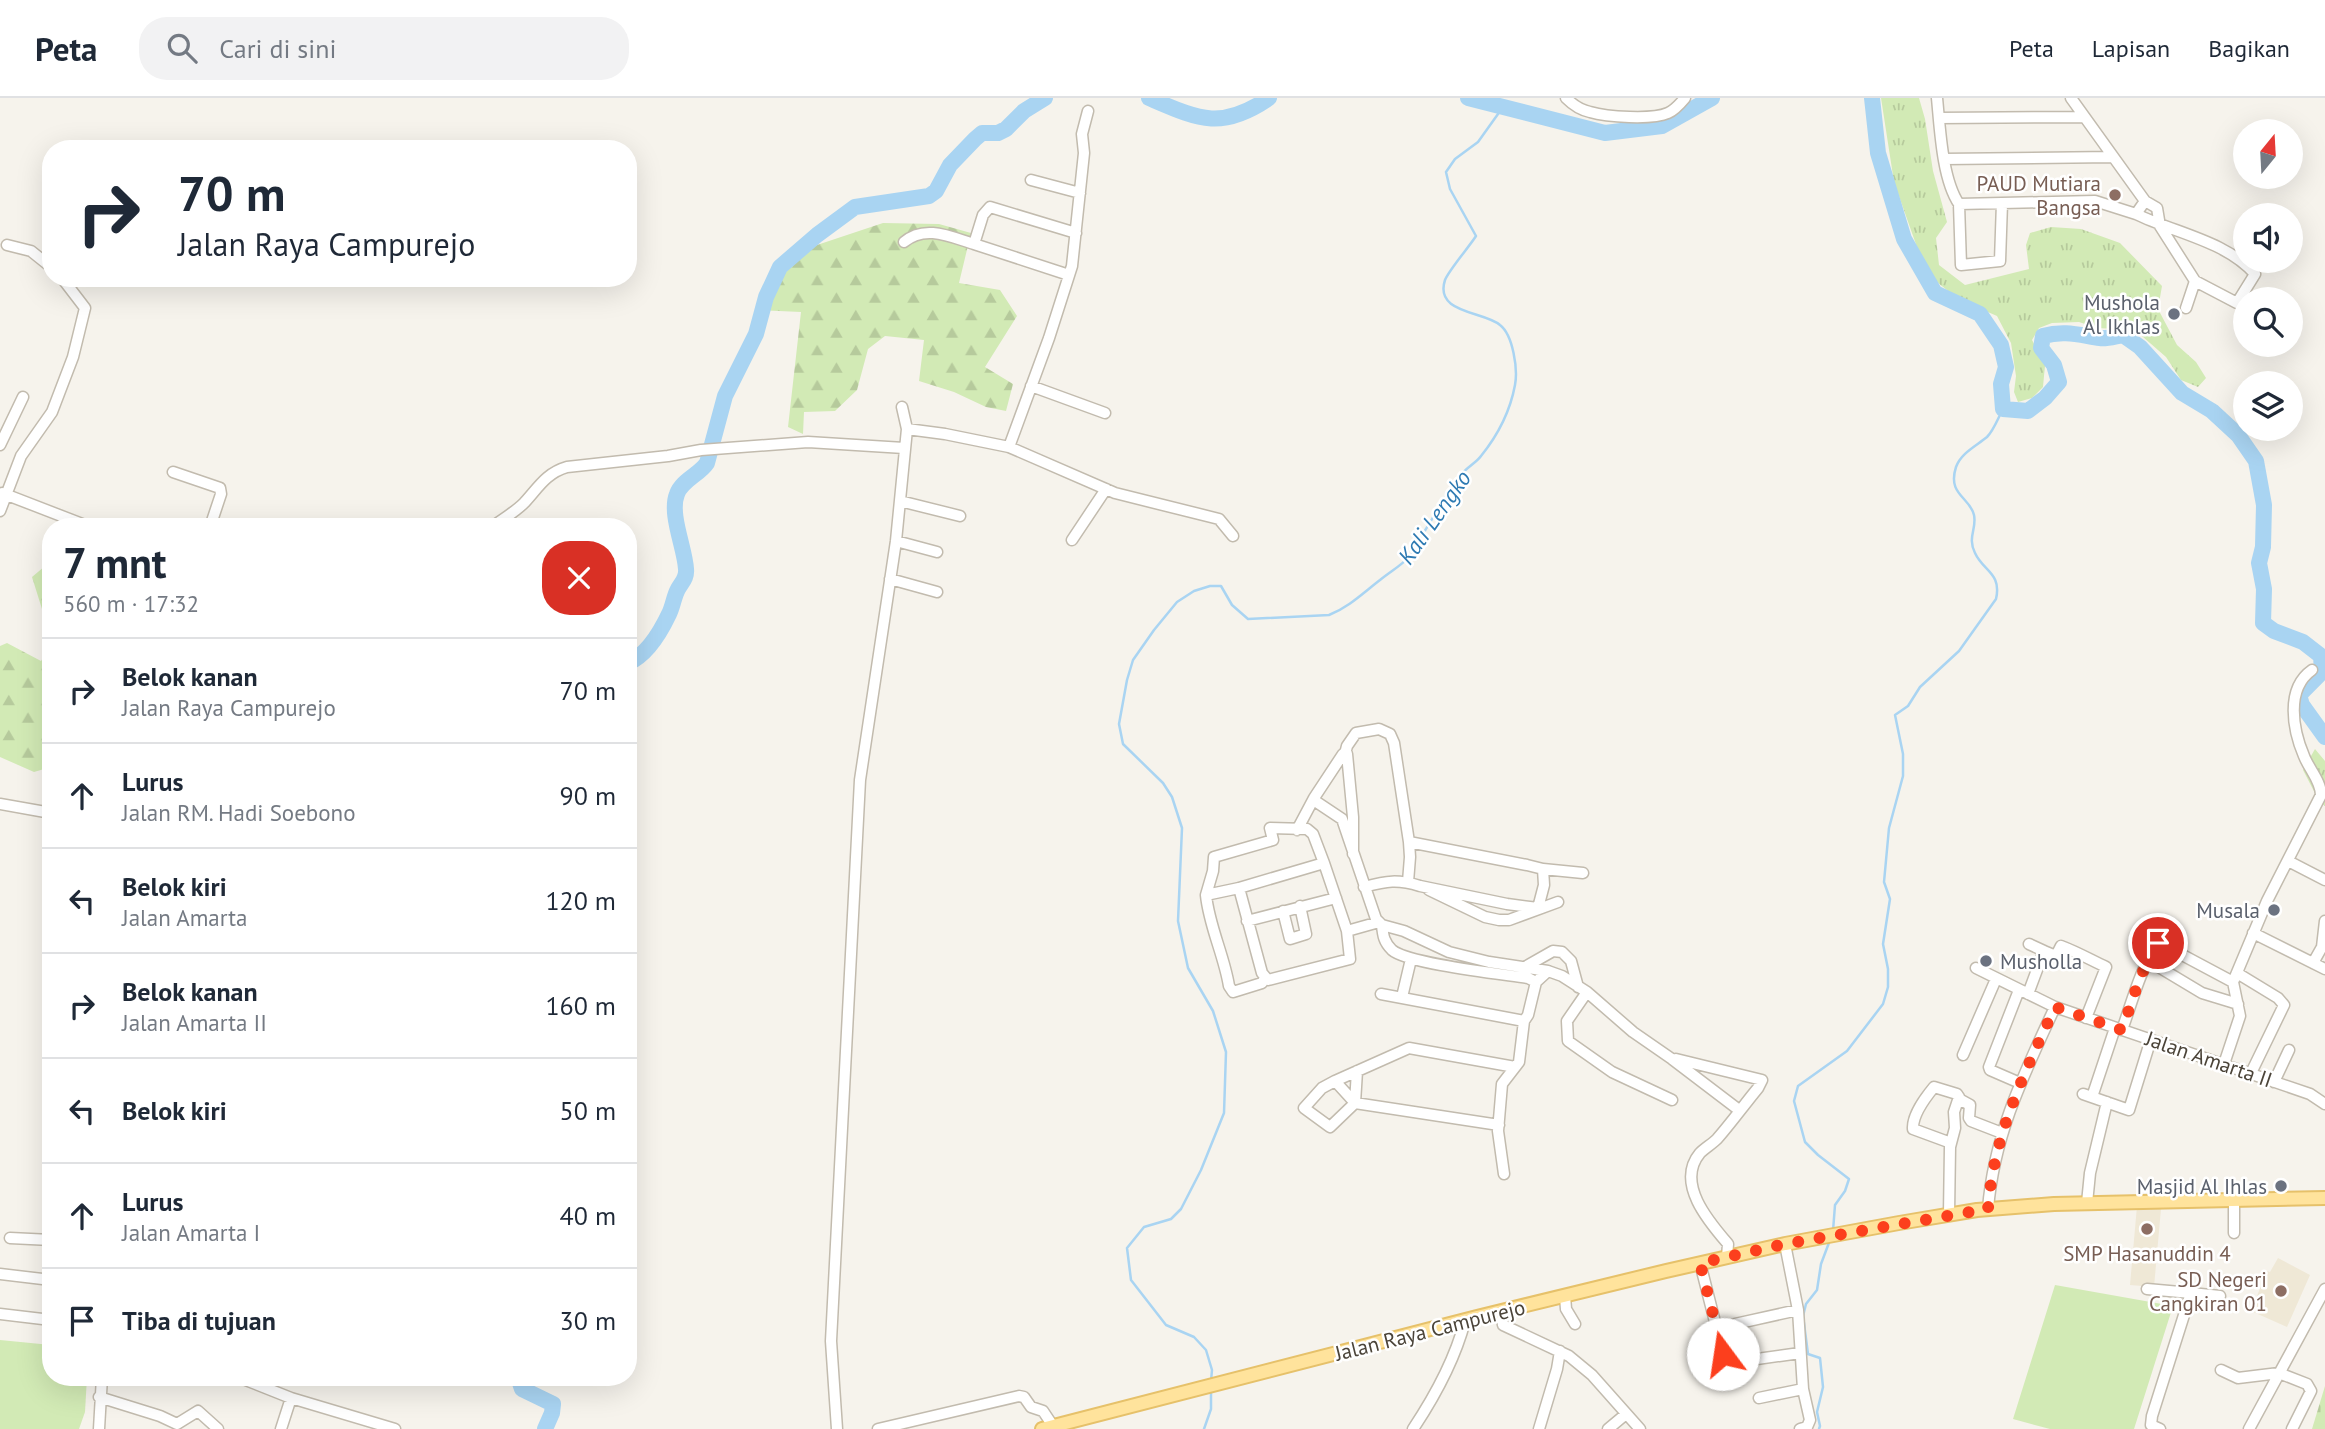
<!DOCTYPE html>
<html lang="id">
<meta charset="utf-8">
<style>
body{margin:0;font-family:"PT Sans",sans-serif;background:#f2f2f3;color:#1f2937;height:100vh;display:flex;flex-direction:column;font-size:26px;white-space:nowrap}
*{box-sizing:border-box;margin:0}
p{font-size:23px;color:#747a83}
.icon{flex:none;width:38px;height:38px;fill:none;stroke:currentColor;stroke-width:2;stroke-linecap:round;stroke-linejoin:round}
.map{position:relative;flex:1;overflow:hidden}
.side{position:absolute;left:42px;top:420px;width:595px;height:868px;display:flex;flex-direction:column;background:#fff;border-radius:28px;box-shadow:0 7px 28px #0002}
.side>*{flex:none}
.hud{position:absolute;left:42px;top:42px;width:595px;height:147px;border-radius:28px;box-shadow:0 7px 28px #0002;background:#fff;color:#1f2937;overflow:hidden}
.needle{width:46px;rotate:18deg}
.fabs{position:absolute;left:2233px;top:21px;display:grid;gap:14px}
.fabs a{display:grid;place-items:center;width:70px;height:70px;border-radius:50%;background:#fff;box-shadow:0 7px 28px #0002;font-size:35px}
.pin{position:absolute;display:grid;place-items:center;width:60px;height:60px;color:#fff;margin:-30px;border:4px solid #fff;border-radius:50%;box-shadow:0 2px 7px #0007}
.me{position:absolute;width:77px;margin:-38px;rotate:346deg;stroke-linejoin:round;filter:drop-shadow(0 0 5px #0008)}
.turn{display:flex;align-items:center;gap:24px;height:147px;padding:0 21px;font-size:32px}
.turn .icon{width:91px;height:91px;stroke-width:2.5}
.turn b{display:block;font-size:49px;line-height:60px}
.round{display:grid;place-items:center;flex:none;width:74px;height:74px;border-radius:28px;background:#f2f2f3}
.summary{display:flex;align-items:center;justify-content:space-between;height:119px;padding:0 21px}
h1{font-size:42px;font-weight:700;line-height:52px}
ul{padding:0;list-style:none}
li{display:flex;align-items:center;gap:21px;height:105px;padding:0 21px;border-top:2px solid #e0e1e3}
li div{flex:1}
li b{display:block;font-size:26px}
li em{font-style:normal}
header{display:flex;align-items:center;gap:42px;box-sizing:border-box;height:98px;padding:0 35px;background:#fff;border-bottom:2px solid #e0e1e3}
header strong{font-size:33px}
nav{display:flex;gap:38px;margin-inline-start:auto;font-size:24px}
.search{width:490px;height:63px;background:#f2f2f3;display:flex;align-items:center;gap:18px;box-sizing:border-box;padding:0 24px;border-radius:28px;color:#747a83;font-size:26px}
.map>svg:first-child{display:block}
.education{fill:#efe8d6}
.grass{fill:url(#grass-tufts)}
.forest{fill:url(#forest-firs)}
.cemetery{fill:url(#cemetery-stones)}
.park{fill:#d2eab5}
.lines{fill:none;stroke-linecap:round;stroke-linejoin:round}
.stream{stroke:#a9d4f2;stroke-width:2.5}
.river{stroke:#a9d4f2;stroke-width:16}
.minor-casing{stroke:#c2bbae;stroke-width:13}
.major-casing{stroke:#e6c16a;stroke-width:16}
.minor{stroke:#fff;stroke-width:10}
.major{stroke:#ffe39c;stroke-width:12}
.route{stroke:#fc3f1d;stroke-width:12;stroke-dasharray:0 21.6}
.education-dot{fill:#8d6e63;stroke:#fff;stroke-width:2.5}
.worship-dot{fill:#6b7280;stroke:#fff;stroke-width:2.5}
.labels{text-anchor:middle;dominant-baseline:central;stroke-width:5;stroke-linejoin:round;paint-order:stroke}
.education-label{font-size:21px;fill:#785e54;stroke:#fff;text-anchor:end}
.worship-label{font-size:21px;fill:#5b616d;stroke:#fff;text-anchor:end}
.street-label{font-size:21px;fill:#4b4439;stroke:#fff}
.water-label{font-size:23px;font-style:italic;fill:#2e7ab2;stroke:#fff}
</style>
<header>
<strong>Peta</strong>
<div class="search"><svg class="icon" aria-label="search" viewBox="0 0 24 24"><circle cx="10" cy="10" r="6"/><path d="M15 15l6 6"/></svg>Cari di sini</div>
<nav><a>Peta</a><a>Lapisan</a><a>Bagikan</a></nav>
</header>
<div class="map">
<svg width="2325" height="1331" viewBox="0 0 2325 1331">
<defs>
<pattern id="grass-tufts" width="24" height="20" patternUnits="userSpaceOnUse" patternTransform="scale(1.75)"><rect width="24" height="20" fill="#d2eab5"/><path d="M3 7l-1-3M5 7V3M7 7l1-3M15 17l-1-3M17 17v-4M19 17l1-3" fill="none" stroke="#b6ca9c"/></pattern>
<pattern id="forest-firs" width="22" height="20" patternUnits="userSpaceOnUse" patternTransform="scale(1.75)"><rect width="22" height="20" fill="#d2eab5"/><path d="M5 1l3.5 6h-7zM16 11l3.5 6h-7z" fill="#b6ca9c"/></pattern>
<pattern id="cemetery-stones" width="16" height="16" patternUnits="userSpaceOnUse" patternTransform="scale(1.75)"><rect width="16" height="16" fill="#d2eab5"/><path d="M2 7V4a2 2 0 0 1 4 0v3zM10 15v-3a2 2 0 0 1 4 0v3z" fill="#b6ca9c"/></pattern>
</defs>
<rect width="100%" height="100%" fill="#f6f3ec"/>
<!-- education -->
<path class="education" d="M2137 1108 2161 1111 2154 1189 2130 1187Z
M2278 1160 2310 1177 2287 1229 2251 1213 2267 1173 2270 1174Z"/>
<!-- grass -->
<path class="grass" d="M1881 0H1919L1925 21 1933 73 1947 124 1936 140 1939 167 1965 187 2029 171 2026 147 2030 135 2051 129 2081 131 2120 145 2162 188 2158 211 2177 247 2196 264 2206 280 2198 289 2181 282 2166 259 2135 232 2097 230 2079 224 2052 225 2039 230 2032 242 2045 267 2043 289 2032 300 2018 304 2014 294 2016 278 2011 245 1997 218 1958 201 1932 180 1918 152 1894 84Z
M2315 651 2325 663V708L2319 703 2303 672Z"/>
<!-- forest -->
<path class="forest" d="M883 125 939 126 971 135 959 185 1000 192 1017 218 985 269 1013 286 1006 313 986 309 954 294 919 283 924 242 885 238 868 251 857 292 835 313 804 314 803 336 788 329 801 214 757 212 784 158Z
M51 463V526L42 511 32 479Z
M7 545 41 563 51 548V669L34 674 0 659V548Z"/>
<!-- cemetery -->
<path class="cemetery" d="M2325 1288V1331H2312Z"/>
<!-- park -->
<path class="park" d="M2055 1187 2173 1208 2134 1331H2050L2013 1321Z
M0 1242 51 1247V1279H87L85 1314 79 1331H0Z"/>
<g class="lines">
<!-- stream -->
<path class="stream" d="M1833 1133 1835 1107 1845 1093 1849 1081 1818 1057 1805 1044 1794 1003 1798 988 1847 953 1883 906 1888 889V871L1883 846 1890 801 1884 784 1889 730 1903 678V656L1895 617 1908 608 1920 589 1959 553 1996 501C2002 475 1983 473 1975 455 1967 439 1977 431 1974 417 1970 399 1947 397 1956 369 1961 355 1976 348 1987 339 1994 332 1998 320 2003 311
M1211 1283 1212 1272 1206 1252 1194 1239 1166 1227 1131 1182 1127 1150 1144 1129 1171 1121 1181 1111 1201 1072 1224 1015 1226 954 1213 913 1188 870 1178 823 1182 730 1172 699 1163 685 1123 646 1119 626 1127 582 1133 562 1154 532 1177 504 1194 493 1210 488H1221L1232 507 1248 521 1329 517C1349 509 1363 495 1380 482 1391 473 1401 468 1411 457 1426 430 1443 402 1462 376 1467 369 1476 365 1481 358 1498 337 1510 314 1515 287 1518 271 1513 237 1500 227 1484 213 1434 216 1445 182 1449 172 1469 149 1476 138L1450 91 1446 74 1455 61 1478 44 1503 9
M1204 1331 1211 1311V1294
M1819 1331 1820 1328 1817 1314 1823 1289 1820 1260 1808 1256 1803 1218 1806 1206 1817 1192 1821 1166 1830 1142"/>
<!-- river -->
<path class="river" d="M1149 0C1198 21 1221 33 1269 0
M1468 0 1605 35 1662 28 1712 0
M1872 0 1878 55 1904 141 1935 195 1980 216 2001 247 2006 269 2001 286 2003 311 2028 313 2045 300 2059 284 2054 267 2041 250 2043 238C2064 232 2079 237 2100 240 2107 241 2116 238 2123 237L2140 249 2182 295 2212 313 2238 337 2256 363 2264 407 2263 449 2259 465 2264 491 2263 525 2274 533 2303 544 2321 558 2322 574 2299 597 2302 607 2325 639
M628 565C647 557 660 535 669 516 673 508 674 498 678 491 682 484 687 480 686 471 685 450 669 416 677 396 682 382 699 377 707 365L725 298 756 236 766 199 780 169 817 137 855 109 929 98 936 93 950 67 975 41 982 35H998L1006 31 1024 13 1045 0
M518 1279 522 1291 553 1306 552 1315 545 1331"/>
<!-- minor casing -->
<g class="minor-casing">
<path id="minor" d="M1566 0C1573 7 1580 12 1590 14 1607 19 1652 22 1668 15 1675 12 1680 6 1685 0
M1937 0C1940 30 1942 81 1959 106L1961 167 2000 163 2002 105
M2071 0 2145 103
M1939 20 2084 19
M1944 61 2113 59
M1031 82 1080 95
M1959 106 2095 103 2136 116
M904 144C925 126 951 139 974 146L983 117 990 109 1076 135
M974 146 1069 177
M7 147 31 153 51 169
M2186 210 2195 183 2160 128 2157 110 2145 103 2136 116C2175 135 2226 143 2255 176L2237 205 2195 183
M1031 288 1105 315
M902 309 907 331
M0 347 23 299
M1009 349 1115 395 1219 421 1233 438
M173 374 220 390 221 396 210 429
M2 395 90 429
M900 403 960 418
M0 413 21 358 52 314 73 259 85 210 62 180
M492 429C503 421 515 414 524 405 538 390 546 375 567 369L668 358 701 352 808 344 904 350
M1072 442 1106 391
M896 443 937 454
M890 481 937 494
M1345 656 1347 648 1356 635 1379 631 1390 636 1394 645 1409 744
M0 706 51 715
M1297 732 1314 700
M1353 756V719L1347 656H1343L1314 700 1315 703 1342 721 1376 821 1382 827 1404 833 1449 854 1489 864 1548 873 1562 878 1587 894 1633 934 1672 961 1739 1012
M2288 763 2325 782
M1543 771 1583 775
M1364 789C1387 783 1397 781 1420 788L1507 806 1538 810 1544 787 1543 771 1527 767 1409 744 1410 759 1408 784
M1239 790 1206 797 1213 773 1214 759 1273 742 1270 730 1307 731 1313 736 1324 765
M1429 792 1485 819 1499 822H1509L1558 804
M1206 797C1209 828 1224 857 1229 888L1233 894 1262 885 1265 880
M1283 813 1290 841 1306 836 1300 808
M1247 823 1336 800
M1382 827C1383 838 1384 844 1392 852 1408 866 1502 876 1528 880L1536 884 1548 873
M1347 833 1324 765 1239 790 1262 875 1268 882 1350 861 1347 833 1379 824
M2253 835 2325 871
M2029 846 2044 853
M2147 862 2202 895 2238 906
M2313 865 2322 849 2325 823
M1525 869 1553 853 1562 854 1571 863 1578 889
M1976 870 2055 909 2310 996 2325 1006
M2237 875 2278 900 2284 907 2251 975
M2019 892 1989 969 1990 972 2020 985
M1587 894 1567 923 1568 943 1612 974 1672 1002
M1381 896 1524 923 1528 917 1536 884
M2028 896 2044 853 2056 858 2061 848C2077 854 2091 862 2106 869L2086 920
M1402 899 1411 861
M2122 932C2133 901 2140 872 2158 844L2233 884
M1963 957 1996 881
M1676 961 1762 982 1758 990C1744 1007 1731 1025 1717 1041 1712 1046 1705 1050 1700 1055 1675 1085 1709 1124 1728 1146L1727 1159
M2224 966 2240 918 2233 884 2267 803 2321 697C2321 683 2309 671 2304 658 2293 632 2285 591 2312 572
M1357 973 1355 1005 1330 1029 1304 1010 1322 990 1335 983 1409 950 1515 969
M1335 983 1355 1005 1499 1027
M2274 984 2289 952
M2083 996 2129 1012 2151 941
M2092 999 2115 930
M1959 1001 1970 1007 1969 1020 1971 1023 2002 1035
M1504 1076 1498 1033 1502 986 1519 964 1524 923
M2087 1105 2090 1075 2107 1004
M1988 1111C1994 1036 2024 976 2055 909
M1949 1116 1950 1049 1955 1030 1954 1014 1959 999 1957 996 1934 989C1925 1000 1912 1017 1913 1031L1951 1045
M2234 1135V1102
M10 1140 51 1142
M1785 1146 1798 1212 1803 1291 1810 1322 1807 1329 1800 1331
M1700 1165 1729 1279
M0 1176 51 1182
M2147 1191 2191 1195 2152 1318 2151 1327 2160 1331
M2191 1195 2220 1198
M1565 1198 1566 1211 1575 1226
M1501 1213 1503 1227 1569 1258 1592 1277 1640 1331
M0 1216 51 1222
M1735 1226 1798 1212
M1750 1262 1800 1255
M2221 1272 2238 1280 2279 1275 2307 1286 2311 1293 2292 1331
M238 1279 291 1300 395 1331
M99 1299 160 1318 177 1326 198 1313 218 1331
M1759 1300 1803 1291
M99 1331 102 1279
M281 1331 291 1300
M837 1331 831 1243 860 682 896 443 907 331 945 336 1009 349 1049 240 1072 168 1084 55 1082 36 1088 13
M878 1331 1019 1298 1024 1299 1031 1309 1043 1313 1053 1328
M1413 1331C1435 1298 1455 1261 1465 1223
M1539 1331 1557 1271 1560 1253
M1608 1331 1626 1316
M2249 1331 2325 1191"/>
</g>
<!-- major casing -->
<g class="major-casing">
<path id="major" d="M1042 1331 1477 1219 1666 1173 1785 1146 1899 1125 1977 1112 2054 1106 2325 1100"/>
</g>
<!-- minor -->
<use href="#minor" class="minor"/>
<!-- major -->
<use href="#major" class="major"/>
</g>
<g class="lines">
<!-- route -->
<path class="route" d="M1723 1256 1700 1165 1785 1146 1988 1111C1994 1035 2024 977 2055 909L2122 932C2133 902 2140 872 2158 845"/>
</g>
<!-- markers -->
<g class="education-dot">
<circle cx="2115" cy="97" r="7"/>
<circle cx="2147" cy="1131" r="7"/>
<circle cx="2281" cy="1193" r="7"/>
</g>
<g class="worship-dot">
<circle cx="2174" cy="216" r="7"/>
<circle cx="2274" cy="812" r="7"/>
<circle cx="1986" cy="863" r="7"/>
<circle cx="2281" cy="1088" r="7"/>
</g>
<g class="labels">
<!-- education labels -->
<g class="education-label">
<text x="2101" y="85">PAUD Mutiara<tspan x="2101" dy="24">Bangsa</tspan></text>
<text x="2147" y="1155" text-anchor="middle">SMP Hasanuddin 4</text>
<text x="2267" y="1181">SD Negeri<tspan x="2267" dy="24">Cangkiran 01</tspan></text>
</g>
<!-- worship labels -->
<g class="worship-label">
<text x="2160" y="204">Mushola<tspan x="2160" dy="24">Al Ikhlas</tspan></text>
<text x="2260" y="812">Musala</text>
<text x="2000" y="863" text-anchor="start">Musholla</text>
<text x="2267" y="1088">Masjid Al Ihlas</text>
</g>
<!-- street labels -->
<g class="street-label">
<text transform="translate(2209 961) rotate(19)">Jalan Amarta II</text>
<text transform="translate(1430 1232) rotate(-14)">Jalan Raya Campurejo</text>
</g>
<!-- water labels -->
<g class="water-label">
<text transform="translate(1434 419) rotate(-55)">Kali Lengko</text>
</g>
</g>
</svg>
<div class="fabs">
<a><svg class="needle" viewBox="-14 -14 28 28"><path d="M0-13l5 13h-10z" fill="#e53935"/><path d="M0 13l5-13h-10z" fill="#747a83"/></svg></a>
<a><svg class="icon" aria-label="sound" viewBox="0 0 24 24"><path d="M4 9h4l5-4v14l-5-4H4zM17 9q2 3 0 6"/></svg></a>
<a><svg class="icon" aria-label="search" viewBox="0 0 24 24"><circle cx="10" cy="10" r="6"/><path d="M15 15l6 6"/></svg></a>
<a><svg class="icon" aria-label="layers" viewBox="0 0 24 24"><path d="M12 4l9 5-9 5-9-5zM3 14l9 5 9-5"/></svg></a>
</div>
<div class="pin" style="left:2158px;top:845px;background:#d93025"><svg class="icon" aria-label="arrive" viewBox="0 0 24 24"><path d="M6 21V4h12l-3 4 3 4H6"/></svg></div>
<svg class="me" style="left:1723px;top:1256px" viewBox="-20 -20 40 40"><circle r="19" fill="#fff"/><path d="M0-13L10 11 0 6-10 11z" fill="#fc3f1d"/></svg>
<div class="hud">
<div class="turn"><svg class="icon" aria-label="right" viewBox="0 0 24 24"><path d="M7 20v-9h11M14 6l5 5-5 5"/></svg><div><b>70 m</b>Jalan Raya Campurejo</div></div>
</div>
<section class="side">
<div class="summary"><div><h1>7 mnt</h1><p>560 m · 17:32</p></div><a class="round" style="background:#d93025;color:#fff"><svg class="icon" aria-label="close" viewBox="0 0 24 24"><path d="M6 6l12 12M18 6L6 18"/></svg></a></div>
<ul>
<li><svg class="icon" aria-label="right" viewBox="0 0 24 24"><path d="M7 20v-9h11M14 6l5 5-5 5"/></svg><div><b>Belok kanan</b><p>Jalan Raya Campurejo</p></div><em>70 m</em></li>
<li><svg class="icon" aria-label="ahead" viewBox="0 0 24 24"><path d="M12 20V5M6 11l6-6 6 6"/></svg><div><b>Lurus</b><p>Jalan RM. Hadi Soebono</p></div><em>90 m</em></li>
<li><svg class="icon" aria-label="left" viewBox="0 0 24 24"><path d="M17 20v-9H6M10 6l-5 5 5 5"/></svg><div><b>Belok kiri</b><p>Jalan Amarta</p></div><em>120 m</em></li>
<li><svg class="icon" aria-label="right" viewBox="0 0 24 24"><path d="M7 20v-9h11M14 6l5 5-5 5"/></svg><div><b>Belok kanan</b><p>Jalan Amarta II</p></div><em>160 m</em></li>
<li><svg class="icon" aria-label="left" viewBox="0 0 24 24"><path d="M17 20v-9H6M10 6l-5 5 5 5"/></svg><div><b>Belok kiri</b></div><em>50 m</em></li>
<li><svg class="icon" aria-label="ahead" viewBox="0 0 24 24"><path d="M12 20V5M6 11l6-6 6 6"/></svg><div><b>Lurus</b><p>Jalan Amarta I</p></div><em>40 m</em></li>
<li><svg class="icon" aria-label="arrive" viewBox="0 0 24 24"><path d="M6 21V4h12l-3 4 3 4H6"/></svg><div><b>Tiba di tujuan</b></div><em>30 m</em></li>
</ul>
</section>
</div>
